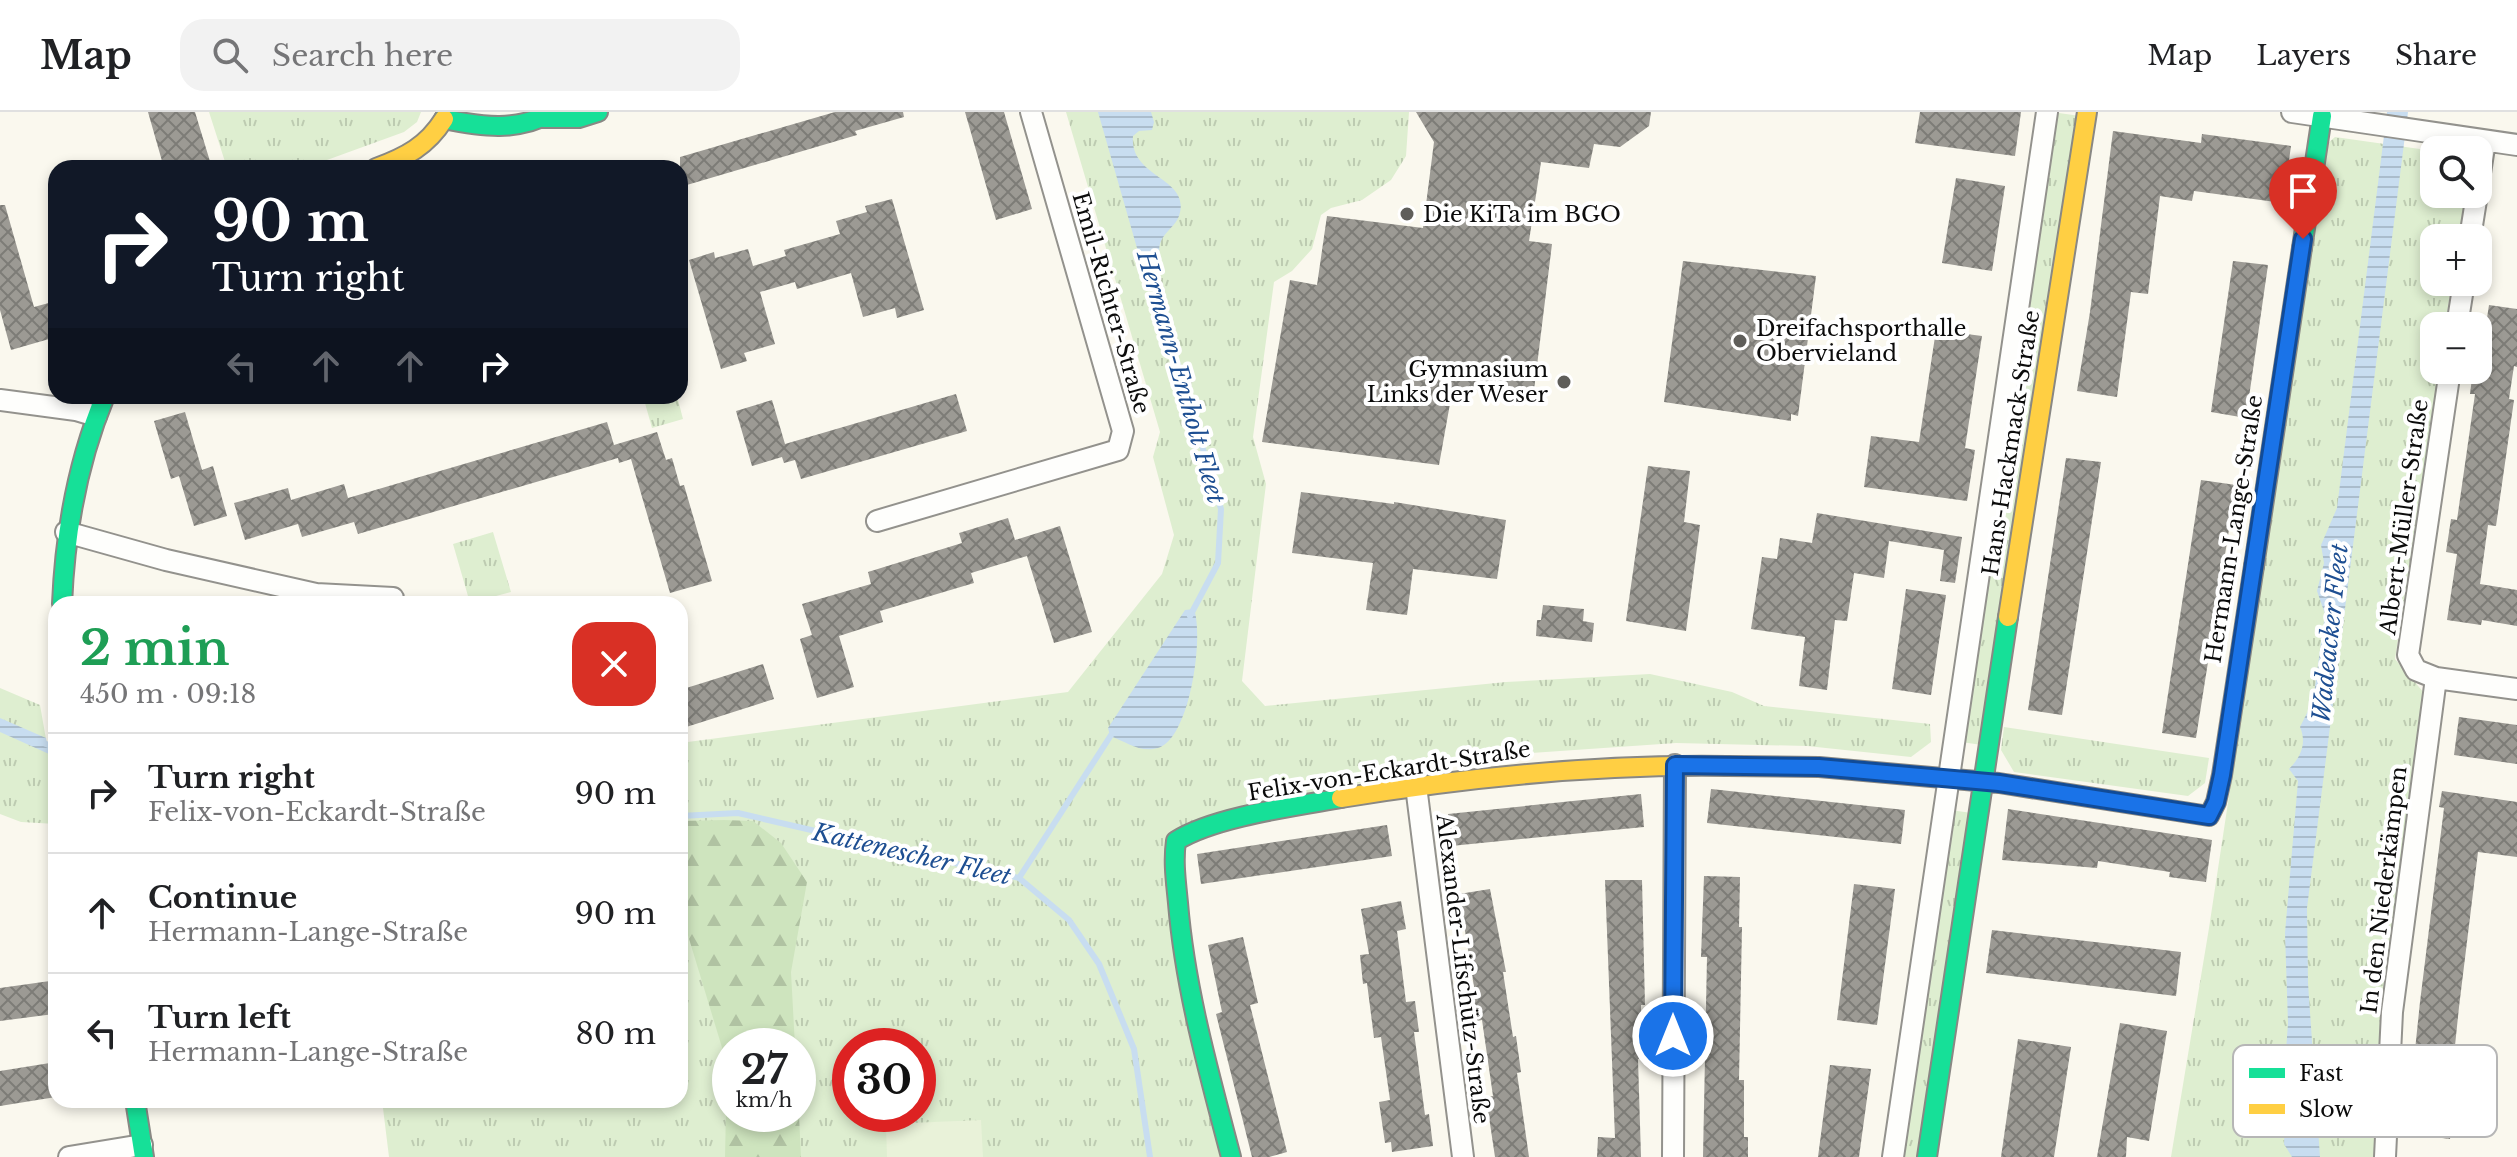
<!DOCTYPE html>
<meta charset="utf-8">
<style>
body{margin:0;font-family:"Libre Baskerville",serif;background:#f2f2f2;color:#202124;height:100vh;display:flex;flex-direction:column;font-size:30px;white-space:nowrap}
*{box-sizing:border-box;margin:0}
p{font-size:26px;color:#757577}
.icon{flex:none;width:44px;height:44px;fill:none;stroke:currentColor;stroke-width:2;stroke-linecap:round;stroke-linejoin:round}
.map{position:relative;flex:1;overflow:hidden}
.side{position:absolute;left:48px;top:484px;width:640px;height:512px;display:flex;flex-direction:column;background:#fff;border-radius:24px;box-shadow:0 4px 12px #0003}
.side>*{flex:none}
.guide{position:absolute;left:48px;top:48px;width:640px;height:244px;border-radius:24px;box-shadow:0 4px 12px #0003;background:#111827;color:#fff;overflow:hidden}
.buttons{position:absolute;left:2420px;top:24px;display:grid;gap:16px}
.buttons a{display:grid;place-items:center;width:72px;height:72px;border-radius:16px;background:#fff;box-shadow:0 4px 12px #0003;font-size:40px}
.speed{position:absolute;left:712px;top:916px;display:flex;gap:16px;font-size:40px;font-weight:700;text-align:center}
.speed>*{display:grid;place-content:center;width:104px;height:104px;border-radius:50%;background:#fff;box-shadow:0 4px 12px #0003;line-height:1}
.speed small{font-size:20px;font-weight:400}
.speed .limit{border:12px solid #d22;background:#fff;color:#111}
.pin{position:absolute;display:grid;place-items:center;width:68px;height:68px;color:#fff;margin:-82px -34px;border-radius:50% 50% 50% 0;rotate:-45deg;box-shadow:0 0 8px #0007}
.pin .icon{rotate:45deg}
.me{position:absolute;width:88px;margin:-44px;rotate:0deg;stroke-linejoin:round;filter:drop-shadow(0 0 6px #0008)}
.turn{display:flex;align-items:center;gap:28px;height:168px;padding:0 32px;font-size:36px}
.turn .icon{width:104px;height:104px;stroke-width:2.5}
.turn b{display:block;font-size:56px;line-height:68px}
.lanes{display:flex;align-items:center;height:76px;padding:0 32px;background:#0003;justify-content:center;gap:40px;direction:ltr}
.lanes .off{opacity:.35}
.round{display:grid;place-items:center;flex:none;width:84px;height:84px;border-radius:24px;background:#f2f2f2}
.summary{display:flex;align-items:center;justify-content:space-between;height:136px;padding:0 32px}
h1{font-size:48px;font-weight:800;line-height:60px;color:#1e9e55}
ul{padding:0;list-style:none}
li{display:flex;align-items:center;gap:24px;height:120px;padding:0 32px;border-top:2px solid #e0e0e0}
li div{flex:1}
li b{display:block;font-size:30px}
li em{font-style:normal}
header{display:flex;align-items:center;gap:48px;box-sizing:border-box;height:112px;padding:0 40px;background:#fff;border-bottom:2px solid #e0e0e0}
header strong{font-size:38px}
nav{display:flex;gap:44px;margin-inline-start:auto;font-size:28px}
.search{width:560px;height:72px;background:#f2f2f2;display:flex;align-items:center;gap:20px;box-sizing:border-box;padding:0 28px;border-radius:24px;color:#757577;font-size:30px}
.map>svg:first-child{display:block}
.grass{fill:url(#grass-tufts);fill-rule:evenodd}
.forest{fill:url(#forest-firs)}
.pitch{fill:#e9f2d9}
.water{fill:url(#water-rules)}
.lines{fill:none;stroke-linecap:round;stroke-linejoin:round}
.stream{stroke:#c8ddf0;stroke-width:6}
.building{fill:url(#building-cross-hatch)}
.street-casing{stroke:#93928d;stroke-width:24}
.fast-casing{stroke:#898884;stroke-width:22}
.slow-casing{stroke:#898884;stroke-width:22}
.street{stroke:#fefefc;stroke-width:20}
.fast{stroke:#16e098;stroke-width:18}
.slow{stroke:#ffcf43;stroke-width:18}
.route-casing{stroke:#114b97;stroke-width:20}
.route{stroke:#1a73e8;stroke-width:14}
.poi-dot{fill:#5f5e5a;stroke:#fff;stroke-width:3}
.labels{text-anchor:middle;dominant-baseline:central;stroke-width:8;stroke-linejoin:round;paint-order:stroke}
.poi-label{font-size:22px;fill:#0b0b0b;stroke:#fff;text-anchor:start}
.street-label{font-size:22px;fill:#0b0b0b;stroke:#fff}
.water-label{font-size:24px;font-style:italic;fill:#1e4f92;stroke:#fff}
.key{fill:#fff;stroke:#b6b6b6;stroke-width:2}
.key-label{font-size:22px;fill:#0b0b0b}
</style>
<header>
<strong>Map</strong>
<div class="search"><svg class="icon" aria-label="search" viewBox="0 0 24 24"><circle cx="10" cy="10" r="6"/><path d="M15 15l6 6"/></svg>Search here</div>
<nav><a>Map</a><a>Layers</a><a>Share</a></nav>
</header>
<div class="map">
<svg width="2517" height="1045" viewBox="0 0 2517 1045">
<defs>
<pattern id="grass-tufts" width="24" height="20" patternUnits="userSpaceOnUse" patternTransform="scale(2)"><rect width="24" height="20" fill="#deeed0"/><path d="M3 7l-1-3M5 7V3M7 7l1-3M15 17l-1-3M17 17v-4M19 17l1-3" fill="none" stroke="#bdcbb1"/></pattern>
<pattern id="forest-firs" width="22" height="20" patternUnits="userSpaceOnUse" patternTransform="scale(2)"><rect width="22" height="20" fill="#cee4be"/><path d="M5 1l3.5 6h-7zM16 11l3.5 6h-7z" fill="#b0c2a2"/></pattern>
<pattern id="water-rules" width="6" height="5" patternUnits="userSpaceOnUse" patternTransform="scale(2)"><rect width="6" height="5" fill="#c8ddf0"/><path d="M0 2.5h6" fill="none" stroke="#aabccc"/></pattern>
<pattern id="building-cross-hatch" width="8" height="8" patternUnits="userSpaceOnUse" patternTransform="scale(2)"><rect width="8" height="8" fill="#9c9a94"/><path d="M0 0l8 8M0 8l8-8" fill="none" stroke="#7d7c77"/></pattern>
</defs>
<rect width="100%" height="100%" fill="#faf8ee"/>
<!-- grass -->
<path class="grass" d="M209 0H421L417 10 404 20 305 56H227Z
M1066 0H1409L1406 44 1391 68 1362 88 1331 96 1321 103 1312 137 1292 159 1274 170 1253 325 1266 372 1242 569 1265 594 1506 570 1650 562 1732 580 1764 594 1930 612 1931 630 1911 645 1807 634 1676 631 1518 642 1361 671 1176 719 1223 1045H389L382 988H680V631L1068 580 1162 462 1174 423 1153 345 1160 320ZM730 934H798V1002H730ZM850 934H918V1002H850Z
M2052 0 2080 4 1982 633 1961 630Z
M2335 25 2434 39V82H2465L2459 126H2434V170H2452L2445 214H2434V258H2439L2395 547 2425 582 2379 1045H2171L2209 816 2328 31Z
M643 284H677L683 307 652 316Z
M493 420 511 480 470 491 453 432Z
M0 576 40 593 56 684V712L21 710 0 702Z
M2004 615 2209 646 2205 671 2188 684 2014 660 2001 638Z
M1950 698 1972 701 1920 1045H1899Z"/>
<!-- forest -->
<path class="forest" d="M724 708 753 709 781 731 807 770 791 860 795 934H730V1002H798V982L801 1045H725L727 952 680 797V709Z"/>
<!-- pitch -->
<path class="pitch" d="M981 1008 983 1045H887L886 1012Z"/>
<!-- water -->
<path class="water" d="M1098 0H1151L1154 10 1152 18 1139 19 1133 24C1129 67 1192 65 1179 104 1176 113 1165 120 1161 129 1158 135 1160 141 1159 147 1158 153 1154 159 1151 164L1144 158 1141 150Z
M2387 0H2408L2307 796 2308 871 2320 1045H2292L2284 1032 2286 998 2281 967 2285 953 2288 911 2285 821 2298 669 2289 657C2301 645 2307 631 2300 615L2313 589 2325 502 2317 479 2324 451 2321 433 2337 396Z
M1194 497C1204 525 1190 627 1158 636 1139 641 1127 630 1110 624L1108 616 1185 498Z
M0 606 46 626 49 642 0 620Z"/>
<g class="lines">
<!-- stream -->
<path class="stream" d="M1149 157 1221 397 1218 451 1190 504
M41 630 56 636
M680 704 738 701 1019 766 1069 808 1099 852 1134 937 1150 1045
M1019 766 1113 620"/>
</g>
<!-- building -->
<path class="building" d="M148 0H195L212 56H164Z
M835 0H903L904 5 855 19 857 23 680 75V45Z
M965 0H1004L1032 97 996 108Z
M1416 0H1651L1649 14 1620 35 1594 32 1589 56 1541 50 1529 129 1552 132 1533 286 1453 275 1439 353 1262 330 1290 168 1317 173 1327 104 1423 116 1434 30Z
M1920 0H2021L2015 44 1915 31Z
M2113 19 2201 31 2202 22 2291 34 2283 91 2194 79 2192 89 2160 84 2148 182 2131 180 2117 285 2077 279 2090 200Z
M1956 66 2005 74 1992 159 1942 151Z
M892 87 924 198 897 206 895 196 863 205 851 161 797 177 795 170 760 180 775 232 744 241 747 249 721 257 689 148 714 140 715 146 748 137 753 154 786 144 784 138 840 122 836 109 867 100 865 94Z
M0 93H5L34 195 56 189V225L11 238 0 198Z
M1683 149 1816 164 1798 304 1791 302V309L1664 290Z
M2233 149 2268 153 2246 306 2211 300Z
M2489 193 2517 197V255L2514 254 2509 287 2514 288 2496 414 2488 413 2480 472 2517 478V514L2482 508 2481 513 2447 508 2457 442 2446 440 2451 407 2457 408 2475 282H2470L2473 258H2478L2480 251Z
M1936 218 1982 224 1965 336 1975 338 1967 389 1864 375 1871 324 1919 330Z
M956 282 967 319 801 367 795 348 784 351 782 345 752 354 736 299 772 288 785 332Z
M185 300 202 358 213 354 227 404 194 414 179 364 171 367 154 309Z
M607 310 614 333 657 320 666 348 672 346 680 374 684 373 712 469 670 481 631 347 619 351 618 346 358 422 354 410 302 425 298 412 245 428 234 391 288 376 291 388 344 372 348 386Z
M2066 346 2101 350 2062 603 2028 598Z
M1648 354 1690 359 1684 410 1700 413 1686 519 1626 509Z
M2201 368 2236 373 2196 626 2162 621Z
M1301 380 1394 392V390L1506 408 1497 467 1413 457 1407 503 1366 498 1373 451 1292 441Z
M1817 401 1962 425 1955 471 1940 469 1944 438 1889 429 1884 466 1854 461 1847 509 1835 508 1827 578 1799 574 1805 525 1751 517 1762 445 1777 447 1780 426 1812 431Z
M1008 406 1015 428 1060 414 1092 520 1054 531 1027 444 971 461 974 471 880 499 883 510 839 524 854 575 817 586 800 527 812 523 802 492 871 472 868 460 962 431 959 421Z
M1906 477 1946 483 1931 583 1892 577Z
M1543 493 1584 497 1583 509 1594 511 1592 530 1536 524 1537 508H1541Z
M763 552 774 587 680 617V578Z
M2459 605 2517 613V652L2454 643Z
M1711 677 1905 698 1901 732 1707 711Z
M2442 679 2517 690V745L2478 740 2459 895 2453 953H2459L2450 1027 2410 1022 2419 948H2414L2420 890 2444 696 2439 695Z
M1641 682 1644 715 1451 734 1448 702Z
M2008 697 2212 728 2206 770 2169 765 2170 760 2098 749 2097 756 2002 748Z
M1387 713 1392 744 1201 772 1197 742Z
M1704 764 1740 765 1739 815H1742L1739 968H1744V1025H1748V1045H1703L1707 845H1701Z
M1605 768H1642L1645 893H1641V947H1638L1641 1045H1597L1598 1025 1615 1026Z
M1854 772 1895 777 1877 913 1837 908Z
M1490 777 1506 860H1503L1513 925 1516 924 1521 960 1517 961 1529 1045H1495L1486 985 1493 984 1482 908 1472 910 1467 882 1475 881 1459 782Z
M1401 789 1406 817 1397 819 1406 890 1415 889 1419 920H1414L1425 1003 1429 1002 1433 1034 1392 1040 1391 1030 1385 1031 1379 990 1390 988 1381 925 1374 926 1367 871 1363 872 1360 843 1369 842 1361 797Z
M1992 818 2181 840 2176 884 1986 861Z
M1243 825 1258 891 1250 893 1287 1040 1269 1045H1252L1216 902 1222 900 1208 833Z
M50 869 54 902 0 909V876Z
M2120 911 2167 919 2149 1029 2127 1025 2126 1045H2097Z
M2018 927 2071 935 2054 1045H2001Z
M56 950V985L0 994V959Z
M1830 953 1871 957 1859 1045H1818Z"/>
<g class="lines">
<!-- street casing -->
<g class="street-casing">
<path id="street" d="M2292 0 2517 33
M2478 74 2485 29
M2470 126 2477 82
M2457 214 2464 170
M2450 258 2408 543 2416 558 2436 566 2517 577
M0 288 76 298 96 304
M877 409 1118 338 1123 319 1031 0
M66 420 166 448 316 482 393 486
M1416 674 1463 1045
M69 1045 142 1033
M1673 1045 1675 653
M1893 1045 2047 0
M2385 1045 2392 900 2436 566"/>
</g>
<!-- fast casing -->
<g class="fast-casing">
<path id="fast" d="M543 6H579L598 0
M444 7C483 15 517 20 553 0
M2302 136 2322 4
M62 492C65 420 77 351 105 284
M1727 654 1819 655 1999 671 2209 704 2216 690 2222 663 2254 454
M135 988 144 1045
M1231 1045C1209 961 1185 877 1178 791 1176 770 1173 750 1176 729 1213 705 1296 694 1341 686
M1927 1045 2008 505"/>
</g>
<!-- slow casing -->
<g class="slow-casing">
<path id="slow" d="M376 56C406 45 427 34 444 7
M2254 454 2302 136
M2008 505 2087 0
M1341 686C1469 665 1597 652 1727 654"/>
</g>
<!-- street -->
<use href="#street" class="street"/>
<!-- fast -->
<use href="#fast" class="fast"/>
<!-- slow -->
<use href="#slow" class="slow"/>
</g>
<g class="lines">
<!-- route casing -->
<g class="route-casing">
<path id="route" d="M1673 924 1675 653 1819 655 1999 671 2209 704 2216 690 2222 663 2303 127"/>
</g>
<!-- route -->
<use href="#route" class="route"/>
</g>
<!-- markers -->
<g class="poi-dot">
<circle cx="1407" cy="102" r="8"/>
<circle cx="1740" cy="229" r="8"/>
<circle cx="1564" cy="270" r="8"/>
</g>
<g class="labels">
<!-- poi labels -->
<g class="poi-label">
<text x="1423" y="102">Die KiTa im BGO</text>
<text x="1756" y="216">Dreifachsporthalle<tspan x="1756" dy="25">Obervieland</tspan></text>
<text x="1548" y="257" text-anchor="end">Gymnasium<tspan x="1548" dy="25">Links der Weser</tspan></text>
</g>
<!-- street labels -->
<g class="street-label">
<text transform="translate(1111 191) rotate(74)">Emil-Richter-Straße</text>
<text transform="translate(2011 331) rotate(-81)">Hans-Hackmack-Straße</text>
<text transform="translate(2404 405) rotate(-82)">Albert-Müller-Straße</text>
<text transform="translate(2234 417) rotate(-81)">Hermann-Lange-Straße</text>
<text transform="translate(1389 659) rotate(-9)">Felix-von-Eckardt-Straße</text>
<text transform="translate(2384 778) rotate(-83)">In den Niederkämpen</text>
<text transform="translate(1463 857) rotate(83)">Alexander-Lifschütz-Straße</text>
</g>
<!-- water labels -->
<g class="water-label">
<text transform="translate(1181 265) rotate(74)">Hermann-Entholt Fleet</text>
<text transform="translate(2330 521) rotate(-84)">Wadeacker Fleet</text>
<text transform="translate(912 742) rotate(13)">Kattenescher Fleet</text>
</g>
</g>
<!-- legend -->
<rect x="2233" y="933" width="264" height="92" rx="12" class="key"/>
<rect x="2249" y="956" width="36" height="10" fill="#16e098"/>
<rect x="2249" y="992" width="36" height="10" fill="#ffcf43"/>
<g class="key-label">
<text x="2299" y="969">Fast</text>
<text x="2299" y="1005">Slow</text>
</g>
</svg>
<div class="buttons">
<a><svg class="icon" aria-label="search" viewBox="0 0 24 24"><circle cx="10" cy="10" r="6"/><path d="M15 15l6 6"/></svg></a>
<a>+</a>
<a>−</a>
</div>
<div class="speed"><div>27<small>km/h</small></div><div class="limit">30</div></div>
<div class="pin" style="left:2303px;top:127px;background:#d93025"><svg class="icon" aria-label="arrive" viewBox="0 0 24 24"><path d="M6 21V4h12l-3 4 3 4H6"/></svg></div>
<svg class="me" style="left:1673px;top:924px" viewBox="-20 -20 40 40"><circle r="17" fill="#1a73e8" stroke="#fff" stroke-width="3"/><path d="M0-11L8 9 0 5-8 9z" fill="#fff"/></svg>
<div class="guide">
<div class="turn"><svg class="icon" aria-label="right" viewBox="0 0 24 24"><path d="M7 20v-9h11M14 6l5 5-5 5"/></svg><div><b>90 m</b>Turn right</div></div>
<div class="lanes"><svg class="icon off" aria-label="left" viewBox="0 0 24 24"><path d="M17 20v-9H6M10 6l-5 5 5 5"/></svg><svg class="icon off" aria-label="ahead" viewBox="0 0 24 24"><path d="M12 20V5M6 11l6-6 6 6"/></svg><svg class="icon off" aria-label="ahead" viewBox="0 0 24 24"><path d="M12 20V5M6 11l6-6 6 6"/></svg><svg class="icon" aria-label="right" viewBox="0 0 24 24"><path d="M7 20v-9h11M14 6l5 5-5 5"/></svg></div>
</div>
<section class="side">
<div class="summary"><div><h1>2 min</h1><p>450 m · 09:18</p></div><a class="round" style="background:#d93025;color:#fff"><svg class="icon" aria-label="close" viewBox="0 0 24 24"><path d="M6 6l12 12M18 6L6 18"/></svg></a></div>
<ul>
<li><svg class="icon" aria-label="right" viewBox="0 0 24 24"><path d="M7 20v-9h11M14 6l5 5-5 5"/></svg><div><b>Turn right</b><p>Felix-von-Eckardt-Straße</p></div><em>90 m</em></li>
<li><svg class="icon" aria-label="ahead" viewBox="0 0 24 24"><path d="M12 20V5M6 11l6-6 6 6"/></svg><div><b>Continue</b><p>Hermann-Lange-Straße</p></div><em>90 m</em></li>
<li><svg class="icon" aria-label="left" viewBox="0 0 24 24"><path d="M17 20v-9H6M10 6l-5 5 5 5"/></svg><div><b>Turn left</b><p>Hermann-Lange-Straße</p></div><em>80 m</em></li>
</ul>
</section>
</div>
